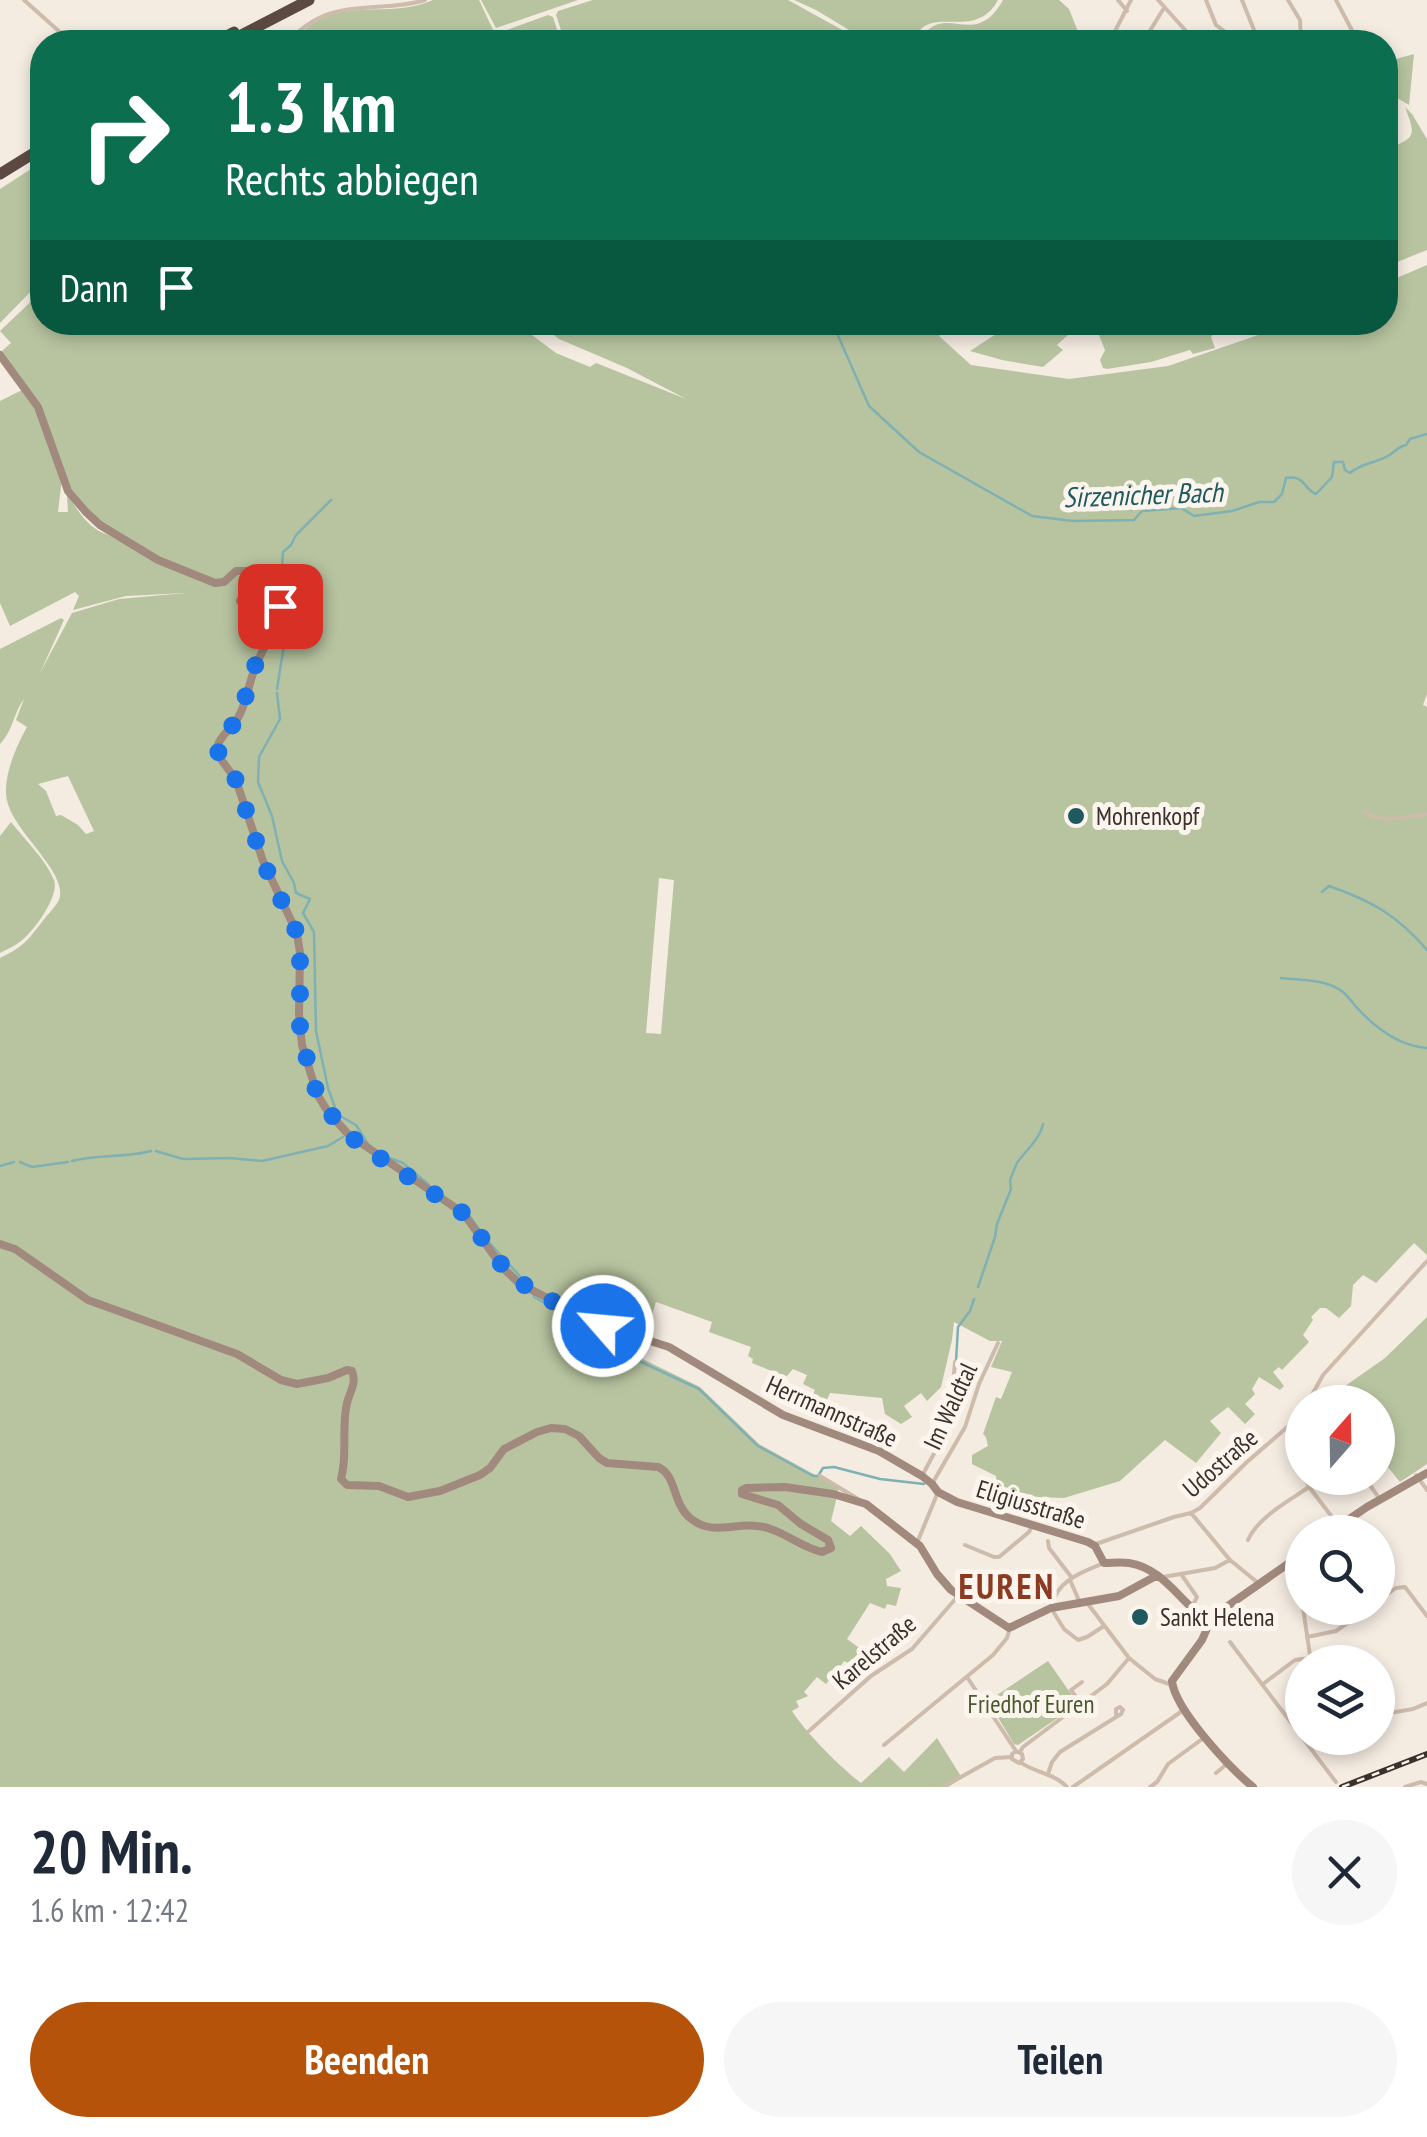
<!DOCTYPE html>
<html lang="de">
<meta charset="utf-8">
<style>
body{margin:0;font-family:"PT Sans Narrow",sans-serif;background:#f6f6f7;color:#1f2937;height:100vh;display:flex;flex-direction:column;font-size:38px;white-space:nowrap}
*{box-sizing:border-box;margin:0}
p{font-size:32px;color:#747a83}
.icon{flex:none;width:55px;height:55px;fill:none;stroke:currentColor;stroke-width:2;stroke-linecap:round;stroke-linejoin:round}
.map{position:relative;height:1787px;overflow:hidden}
.side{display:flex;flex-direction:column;background:#fff;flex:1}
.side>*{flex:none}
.hud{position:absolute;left:30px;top:30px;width:1368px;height:305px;border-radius:40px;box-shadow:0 5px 15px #0003;background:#0b6e4f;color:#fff;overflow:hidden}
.needle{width:65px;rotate:20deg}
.controls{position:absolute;left:1285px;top:1385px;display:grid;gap:20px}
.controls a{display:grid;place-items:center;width:110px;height:110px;border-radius:50%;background:#fff;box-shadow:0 5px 15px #0003;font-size:50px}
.pin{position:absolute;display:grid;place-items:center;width:85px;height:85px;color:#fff;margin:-42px;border-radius:20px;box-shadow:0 5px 15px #0006}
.me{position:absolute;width:110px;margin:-55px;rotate:297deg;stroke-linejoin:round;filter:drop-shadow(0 0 8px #0008)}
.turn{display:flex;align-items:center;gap:35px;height:210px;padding:0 30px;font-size:45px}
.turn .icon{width:130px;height:130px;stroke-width:2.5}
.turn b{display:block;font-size:70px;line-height:85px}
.then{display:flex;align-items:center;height:95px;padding:0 30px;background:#0003;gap:20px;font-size:38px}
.round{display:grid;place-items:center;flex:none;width:105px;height:105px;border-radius:52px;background:#f6f6f7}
.summary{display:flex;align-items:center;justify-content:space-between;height:170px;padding:0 30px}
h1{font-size:60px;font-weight:700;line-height:75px}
.button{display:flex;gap:20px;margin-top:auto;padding:20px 30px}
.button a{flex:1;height:115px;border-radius:60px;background:#b45309;color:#fff;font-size:40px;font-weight:700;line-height:115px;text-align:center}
.button a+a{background:#f6f6f7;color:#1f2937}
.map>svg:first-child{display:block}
.green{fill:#b8c4a0;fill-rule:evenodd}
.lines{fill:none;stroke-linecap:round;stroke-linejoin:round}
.stream{stroke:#7fb0b2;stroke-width:2.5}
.street{stroke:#cdbbac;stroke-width:4}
.secondary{stroke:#a18a7d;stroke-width:8}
.highway{stroke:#5c4a42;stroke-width:11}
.rail-casing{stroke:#3b302b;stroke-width:6}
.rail{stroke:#fbf5ee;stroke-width:2.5;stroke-dasharray:8;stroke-linecap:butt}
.route{stroke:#1a73e8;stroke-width:18;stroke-dasharray:0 32.4}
.poi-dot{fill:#1f5a5e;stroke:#fbf5ee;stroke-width:4}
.labels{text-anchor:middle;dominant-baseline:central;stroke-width:10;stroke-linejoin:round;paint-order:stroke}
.poi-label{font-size:25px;fill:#3b302b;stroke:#fbf5ee;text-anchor:start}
.street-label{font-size:25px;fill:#3b302b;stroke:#fbf5ee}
.park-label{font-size:25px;fill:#4a5a2e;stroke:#fbf5ee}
.water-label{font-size:28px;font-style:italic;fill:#1f5a5e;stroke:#fbf5ee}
.district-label{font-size:35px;font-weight:bold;letter-spacing:2.5px;fill:#8c3b22;stroke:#fbf5ee}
</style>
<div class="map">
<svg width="1427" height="1787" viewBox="0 0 1427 1787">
<rect width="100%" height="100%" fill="#f4ebe1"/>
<!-- green -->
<path class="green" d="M433 0H479L496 36 493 42H290C298 36 306 28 315 22 351 1 396 17 433 0Z
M481 0H578L496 28Z
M593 0H788L864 42H565L556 15 558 11Z
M794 0H998C974 44 928 0 913 42H869L816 10Z
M1003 0H1059L1069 9 1079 34 1063 37 1059 42H918C919 42 928 30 929 29 953 10 977 46 1003 0Z
M548 15 553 17 561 42H496L504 31Z
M1414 54 1409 105 1385 91V62Z
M1405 107 1412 114 1427 139V250L1385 267V151C1415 136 1417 139 1405 107Z
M42 162V280L0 323V189Z
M1427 265V694L1423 705 1427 707V1255L1414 1243 1376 1283 1363 1275 1353 1285 1351 1306 1339 1318 1326 1308H1320L1311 1317 1313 1320 1303 1335 1309 1342 1282 1370 1279 1367 1273 1372 1284 1386 1280 1390 1259 1377 1252 1389 1255 1394 1245 1404 1255 1414 1245 1424 1228 1407 1210 1421 1221 1433 1196 1463 1165 1440 1120 1481 1064 1498 1034 1497 997 1489 996 1476 972 1464V1455L988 1446 986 1437 983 1434 996 1397 1001 1399 1012 1372 991 1367 1002 1341H990L954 1322 952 1340 941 1387 927 1401 921 1393 904 1406 912 1417 901 1424 885 1414 882 1398 830 1393 825 1404 811 1399 815 1390 803 1384 807 1375 793 1369 786 1377 752 1363 753 1359 748 1356 751 1347 709 1332 712 1322 656 1302 651 1317 626 1310 614 1345 700 1387 759 1444 839 1488 831 1521 850 1536 861 1526 890 1554 901 1571 886 1579 887 1586 901 1588 896 1606 887 1604 885 1609 870 1603 847 1639 862 1650 853 1665 844 1661 840 1667 843 1670 839 1676 835 1673 826 1684 817 1677 804 1692 808 1696 796 1701 799 1707 792 1711C806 1733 840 1767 861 1783L889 1757 904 1772 937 1738 962 1778 948 1787H0V958C25 946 28 940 45 918 49 913 56 906 59 900 70 871 6 828 6 793 5 772 17 745 27 727L16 720 24 699C13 714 13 731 0 744V649L61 618 64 620 40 673 72 613 119 599 186 593 126 596 73 610 79 596 75 592 10 626 0 603V401L22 390 37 408 62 478 58 512H68L67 496 70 497C75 507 83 519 93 527 100 533 109 534 117 540L119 538 99 523 69 486 41 406 1 352 11 343 0 331 42 291V322L516 323 556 353 590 367 596 363 686 399 627 368 559 339 546 329 547 323H949L939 336 971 365 1069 379 1168 366 1293 323 1385 322V283ZM68 776 94 831 86 834 78 825 61 815 56 816 46 791 38 784ZM659 878 674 880 661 1034 646 1033Z
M1013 323H1082L1083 326 1071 332 1057 345 1063 350 1043 367 1002 360 970 351Z
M1094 323H1248L1213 334 1211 337 1215 348 1193 354 1190 350 1151 362 1107 369 1103 368 1100 360 1105 350Z
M11 822C25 840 46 860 54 880 60 896 33 932 21 941 15 946 7 949 0 953V836Z
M1427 1317V1464L1400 1482 1378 1455V1402H1332L1328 1398 1385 1358Z
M1048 1661 1078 1704 1018 1745 1014 1744 988 1701Z"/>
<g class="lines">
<!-- stream -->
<path class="stream" d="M832 322 869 406 919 452 1032 516 1073 521 1134 520 1142 511 1181 508 1194 516 1232 511 1259 502H1274L1282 494 1286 478C1306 475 1302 488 1316 494L1332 477 1334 462H1343L1345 470 1350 473C1363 462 1379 463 1391 454 1396 450 1400 446 1406 445L1410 439 1427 434
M277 689 287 626 282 566 283 552 291 545 296 535 331 500
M277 693 280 719 259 757 258 782 272 816 282 861 294 883 296 893 310 899 303 913 314 932 316 1031 328 1088 338 1116
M1322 892 1329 886C1372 901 1397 915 1427 950
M1281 978C1300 980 1327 979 1343 992 1349 997 1353 1004 1359 1010 1377 1029 1400 1046 1427 1048
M342 1117 356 1125 368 1144
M156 1151 183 1159 230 1158 262 1161 328 1146 343 1137
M387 1157 403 1163 429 1185
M72 1161C99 1154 125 1158 151 1151
M20 1162 32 1167 68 1162
M1017 1163C1026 1150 1040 1139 1043 1124
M0 1166 14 1162
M469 1215 479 1229
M486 1239 528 1285
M978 1287 995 1237 997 1224 1011 1189 1010 1180 1016 1165
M533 1293 534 1297 546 1304
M549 1305 602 1333 609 1347 699 1389 758 1446 813 1476H818L823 1468 834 1467 880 1479 924 1484
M956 1361 958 1327 970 1311 974 1299"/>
<!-- street -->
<path class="street" d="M24 0 71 42
M1118 0 1127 11
M1158 0 1196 42
M1206 0 1216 25 1239 42
M1242 0 1254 30V42
M1288 0 1300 20 1301 42
M1336 0 1355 36 1356 42
M1111 39 1131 0
M131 42 139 40 153 42
M286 42C296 34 305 25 317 19 350 2 391 11 425 0
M1143 42 1164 8
M1365 812C1382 825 1407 816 1427 814
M1313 1393 1326 1402
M1308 1402 1323 1375 1427 1261
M1294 1424 1302 1429 1300 1452 1302 1469
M1416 1475 1427 1490
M820 1476 858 1499
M922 1476 945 1433V1406L953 1386 955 1362
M1305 1478 1309 1487 1339 1526
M1365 1478 1379 1498
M932 1484 965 1427 979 1384 998 1343
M1351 1492 1367 1481
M1191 1513 1230 1560 1257 1582
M1248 1540C1258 1517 1289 1501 1309 1487
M1048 1541 1049 1548 1072 1578
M917 1543 938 1492
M965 1545 994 1557H999L1029 1532 1032 1526
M1093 1545 1174 1517 1191 1513 1200 1508 1247 1462 1292 1423 1302 1410
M1288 1565 1300 1582 1302 1601
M1181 1574 1197 1597 1192 1607
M1163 1577 1215 1568 1230 1560
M1070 1580 1080 1603
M1378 1601 1396 1588 1405 1587 1427 1616
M1088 1604 1129 1658 1155 1679 1172 1685
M1303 1608 1311 1662
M1104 1626 1087 1637 1078 1640 1064 1629 1051 1608C1056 1581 1081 1572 1104 1563
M1307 1637 1336 1631 1369 1608
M1230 1642 1336 1782
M967 1677 1016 1751 1022 1754 1023 1759 1019 1763 1012 1759V1754L1016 1751
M1263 1684 1295 1660 1311 1658
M1081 1704 1071 1690 1082 1682
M1378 1715 1413 1709 1427 1703
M809 1731 871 1676 912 1649 958 1596
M884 1745 993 1655 1007 1638 1010 1628
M1020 1752 1023 1747 1107 1684 1129 1658
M1020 1762C1035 1773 1054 1773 1067 1787
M1216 1773 1227 1764
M1048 1774 1052 1762 1060 1752 1121 1714 1123 1710 1120 1707 1116 1709V1716
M943 1787 995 1758 1011 1757
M1073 1787 1185 1709
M1150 1787 1157 1782 1168 1764 1205 1737
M1405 1787 1421 1782 1427 1784"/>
<!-- secondary -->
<path class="secondary" d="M0 355 38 407 68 491 86 512 100 525 158 560 215 583 224 582 236 571H246C255 582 246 591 240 601L242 603C257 598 264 586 270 571L276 574C289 615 267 635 254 671 248 686 247 701 239 716 233 728 221 734 217 747L220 758 236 780 263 861 297 933 300 953 299 1014 302 1045 317 1094 328 1112 348 1134 463 1213 503 1268 520 1284 603 1326 669 1347 783 1415 879 1451 922 1476 932 1484 938 1492 957 1502 1088 1542 1095 1546 1104 1563C1112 1563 1121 1562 1129 1563 1164 1568 1182 1605 1209 1622
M0 1244 15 1249 88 1300 237 1354 281 1380 297 1384 328 1378 347 1370 352 1371C357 1383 350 1391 347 1403 341 1429 348 1454 341 1479L347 1485 379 1486 408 1497 440 1491 480 1475 490 1468 504 1449 537 1432 551 1428 565 1429 579 1436 599 1458 607 1463 658 1467C677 1475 672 1503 690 1518 712 1536 732 1523 757 1526 781 1528 799 1547 822 1552L831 1548 828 1540 801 1524 778 1505 742 1494V1490L746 1488 785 1487 833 1494 866 1504 920 1546 937 1574 951 1590 1009 1628 1051 1608 1119 1596 1156 1576
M1330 1532 1367 1507 1427 1473
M1253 1787C1230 1768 1175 1710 1172 1681L1202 1640 1212 1617 1302 1554"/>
<!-- highway -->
<path class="highway" d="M215 42 234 32
M228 42 309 0
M0 174 42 148"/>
<!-- rail casing -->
<g class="rail-casing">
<path id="rail" d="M1342 1787 1427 1754"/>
</g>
<!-- rail -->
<use href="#rail" class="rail"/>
</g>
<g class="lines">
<!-- route -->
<path class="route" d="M280 606 277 622 256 663 241 711 237 720 218 742 217 747 220 758 236 780 263 862 297 933 300 953V1034L317 1094 338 1124 359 1144 463 1213 510 1276 542 1296 603 1326"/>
</g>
<!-- markers -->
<g class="poi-dot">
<circle cx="1076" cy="816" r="10"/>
<circle cx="1140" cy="1617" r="10"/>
</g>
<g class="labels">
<!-- poi labels -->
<g class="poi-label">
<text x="1096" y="816">Mohrenkopf</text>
<text x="1160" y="1617">Sankt Helena</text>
</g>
<!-- street labels -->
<g class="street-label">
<text transform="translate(950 1406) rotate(-65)">Im Waldtal</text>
<text transform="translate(832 1411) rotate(24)">Herrmannstraße</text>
<text transform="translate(1220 1463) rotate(-41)">Udostraße</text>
<text transform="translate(1031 1504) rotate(17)">Eligiusstraße</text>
<text transform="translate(874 1652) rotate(-40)">Karelstraße</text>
</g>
<!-- park labels -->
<g class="park-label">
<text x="1031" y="1704">Friedhof Euren</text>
</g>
<!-- water labels -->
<g class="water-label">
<text transform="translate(1143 494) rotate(-2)">Sirzenicher Bach</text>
</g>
<!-- district labels -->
<g class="district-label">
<text x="1007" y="1586">EUREN</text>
</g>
</g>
</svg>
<div class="controls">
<a><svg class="needle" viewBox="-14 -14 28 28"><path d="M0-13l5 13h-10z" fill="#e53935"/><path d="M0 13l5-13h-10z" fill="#747a83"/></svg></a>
<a><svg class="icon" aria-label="search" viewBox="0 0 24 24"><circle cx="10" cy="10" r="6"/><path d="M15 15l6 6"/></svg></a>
<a><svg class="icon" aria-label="layers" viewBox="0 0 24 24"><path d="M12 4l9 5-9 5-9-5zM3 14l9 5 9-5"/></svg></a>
</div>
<div class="pin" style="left:280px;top:606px;background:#d93025"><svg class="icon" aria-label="arrive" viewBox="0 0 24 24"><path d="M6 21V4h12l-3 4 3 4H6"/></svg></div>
<svg class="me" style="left:603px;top:1326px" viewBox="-20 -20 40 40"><circle r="17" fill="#1a73e8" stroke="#fff" stroke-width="3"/><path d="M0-11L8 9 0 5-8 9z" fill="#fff"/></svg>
<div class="hud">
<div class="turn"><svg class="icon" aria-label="right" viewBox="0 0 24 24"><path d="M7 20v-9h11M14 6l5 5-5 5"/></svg><div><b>1.3 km</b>Rechts abbiegen</div></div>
<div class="then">Dann<svg class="icon" aria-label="arrive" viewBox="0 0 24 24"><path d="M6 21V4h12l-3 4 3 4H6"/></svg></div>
</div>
</div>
<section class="side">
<div class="summary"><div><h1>20 Min.</h1><p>1.6 km · 12:42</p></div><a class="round"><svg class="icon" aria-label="close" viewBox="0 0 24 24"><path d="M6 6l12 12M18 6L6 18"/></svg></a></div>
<div class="button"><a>Beenden</a><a>Teilen</a></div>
</section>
